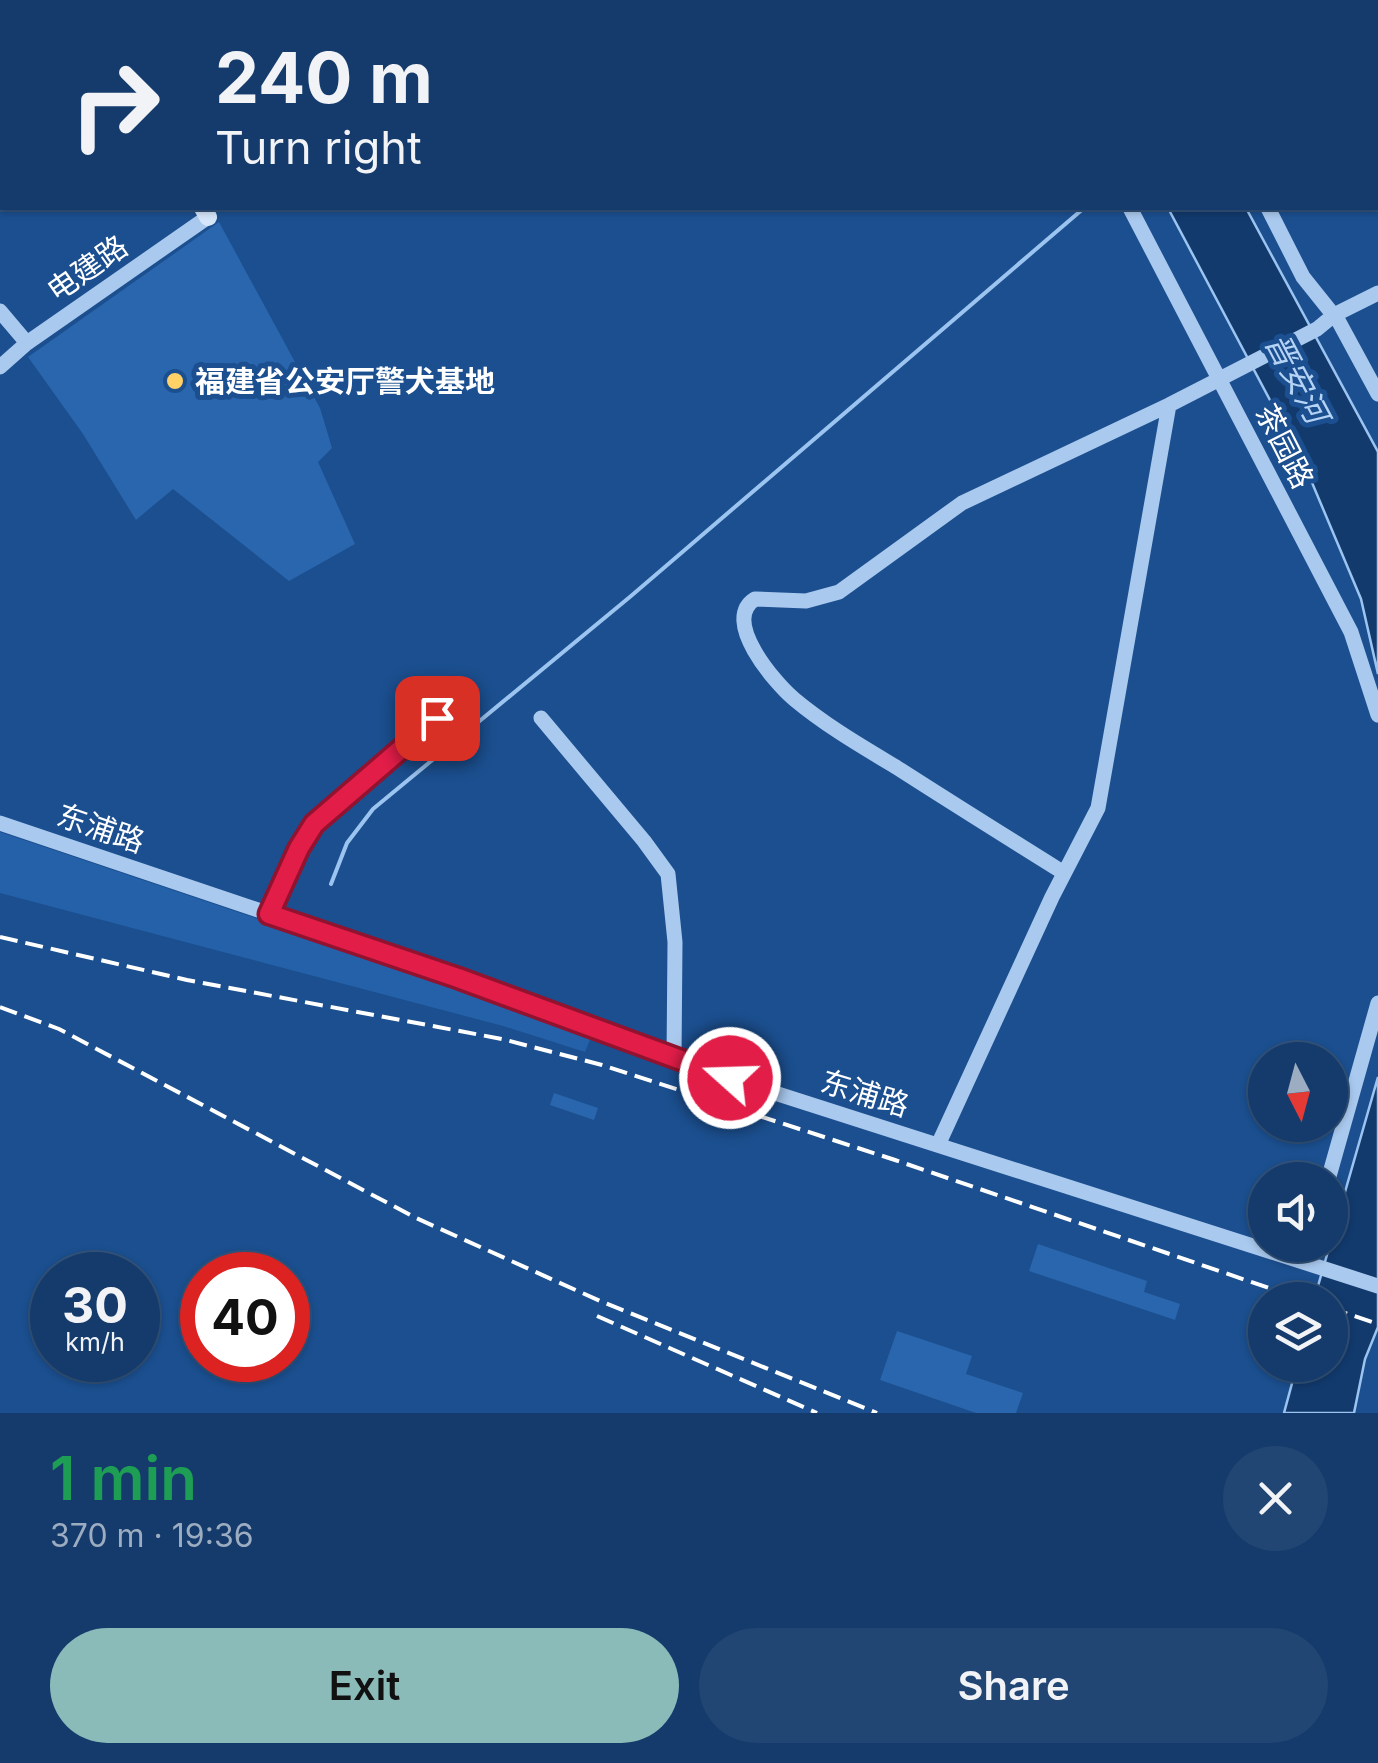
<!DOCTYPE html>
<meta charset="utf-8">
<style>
body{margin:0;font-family:Inter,"Noto Sans SC",sans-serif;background:#214673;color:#f1f3f6;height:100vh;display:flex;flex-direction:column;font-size:38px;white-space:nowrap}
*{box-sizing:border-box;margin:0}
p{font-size:32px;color:#9dadc1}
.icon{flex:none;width:55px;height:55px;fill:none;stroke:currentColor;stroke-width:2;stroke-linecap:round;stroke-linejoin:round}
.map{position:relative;height:1413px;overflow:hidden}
.side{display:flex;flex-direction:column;background:#143b6b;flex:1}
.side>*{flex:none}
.hud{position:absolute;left:0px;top:0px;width:1380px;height:210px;box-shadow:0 2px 8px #0004,0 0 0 2px #33557e;background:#143b6b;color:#f1f3f6;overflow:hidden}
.needle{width:65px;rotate:174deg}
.controls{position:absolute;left:1248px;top:1042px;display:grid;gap:20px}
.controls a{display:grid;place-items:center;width:100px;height:100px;border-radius:50%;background:#143b6b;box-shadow:0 2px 8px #0004,0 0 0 2px #33557e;font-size:50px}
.speed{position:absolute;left:30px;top:1252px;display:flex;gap:20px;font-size:50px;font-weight:700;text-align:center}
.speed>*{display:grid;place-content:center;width:130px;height:130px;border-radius:50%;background:#143b6b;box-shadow:0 2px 8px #0004,0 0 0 2px #33557e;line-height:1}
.speed small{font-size:25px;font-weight:400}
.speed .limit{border:15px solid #d22;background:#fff;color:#111}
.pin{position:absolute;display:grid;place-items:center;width:85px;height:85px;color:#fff;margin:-42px;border-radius:20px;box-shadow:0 5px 15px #0006}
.me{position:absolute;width:110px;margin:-55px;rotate:290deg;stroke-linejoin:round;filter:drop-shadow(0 0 8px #0008)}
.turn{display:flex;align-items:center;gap:35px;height:210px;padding:0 50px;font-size:45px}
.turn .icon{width:130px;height:130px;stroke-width:2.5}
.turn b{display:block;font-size:70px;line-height:85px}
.round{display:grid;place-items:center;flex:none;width:105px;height:105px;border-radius:52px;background:#214673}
.head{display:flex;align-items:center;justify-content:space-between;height:170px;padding:0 50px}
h1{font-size:60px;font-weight:600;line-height:75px;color:#1e9e55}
.cta{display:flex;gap:20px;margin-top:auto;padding:20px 50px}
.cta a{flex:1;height:115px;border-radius:60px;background:#8bbbb9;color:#111;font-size:40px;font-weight:600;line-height:115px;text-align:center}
.cta a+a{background:#214673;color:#f1f3f6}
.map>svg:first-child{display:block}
.green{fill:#2461a8}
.water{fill:#123a6d;stroke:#9cc4f0;stroke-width:2.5}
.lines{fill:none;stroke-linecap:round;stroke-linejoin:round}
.stream{stroke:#9cc4f0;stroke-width:4}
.building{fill:#2a66ad}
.tertiary{stroke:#a9c9ee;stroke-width:15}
.secondary{stroke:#d6e6fa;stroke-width:18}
.rail{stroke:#fff;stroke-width:4;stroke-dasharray:18 8;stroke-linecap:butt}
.route-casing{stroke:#92132f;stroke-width:25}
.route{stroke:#e11d48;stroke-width:18}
.poi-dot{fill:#ffd166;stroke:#1b4f8f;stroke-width:4}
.labels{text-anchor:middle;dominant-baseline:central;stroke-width:10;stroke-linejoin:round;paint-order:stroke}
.street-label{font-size:30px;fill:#fff;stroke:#1b4f8f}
.poi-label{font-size:30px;font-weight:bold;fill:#fff;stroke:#1b4f8f;text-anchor:start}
.water-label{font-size:32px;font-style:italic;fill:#b5d3f5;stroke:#1b4f8f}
</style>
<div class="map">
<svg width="1378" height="1413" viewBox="0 0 1378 1413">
<rect width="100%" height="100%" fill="#1b4f8f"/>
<!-- green -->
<path class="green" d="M0 832 593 1032 585 1052 503 1026 0 893Z"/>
<!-- water -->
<path class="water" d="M1168 208H1246L1378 452V674L1361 599 1305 466Z
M1378 1077V1327L1365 1359 1354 1413H1284L1297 1365H1330V1300H1314Z"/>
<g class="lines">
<!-- stream -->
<path class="stream" d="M331 884 347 843 373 809 631 596 1084 208"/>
</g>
<!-- building -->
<path class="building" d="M219 222 320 408 332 448 318 462 355 544 289 581 173 489 136 520 83 434 28 357Z
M554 1093 598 1108 594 1120 550 1105Z
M1038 1244 1147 1281 1144 1292 1180 1304 1175 1320 1029 1271Z
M897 1331 972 1356 966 1374 1023 1393 1016 1413H976L880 1380Z"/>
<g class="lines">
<!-- tertiary -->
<path class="tertiary" d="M1020 0 1021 2
M1161 0 1163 2
M1130 208 1351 632 1378 715
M1268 208 1303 277 1339 322 1378 394
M0 311 27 343
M0 367 27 343 208 217
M541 718 644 841 668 874 675 942 674 1058
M0 823 421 965 762 1089 1378 1286
M1064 873C1008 838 952 803 896 767 861 746 825 725 794 699 774 682 721 620 755 599L806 601 839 592 962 503 1169 405 1317 329 1334 315 1378 293
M269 914 299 848 314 824 437 718
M938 1145 1052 897 1098 808 1169 405
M1328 1180 1378 1003"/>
<!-- secondary -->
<path class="secondary" d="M95 2 103 0
M0 30 2 29
M203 208 208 217"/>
<!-- rail -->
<path class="rail" d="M0 937 187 980 502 1039 602 1065 895 1160 1304 1300
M0 1007 59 1029 416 1218 600 1301 877 1413
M1330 1308 1378 1324
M597 1316 817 1413"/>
</g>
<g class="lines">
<!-- route casing -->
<g class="route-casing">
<path id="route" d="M437 718 314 824 299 848 269 914 458 978 730 1078"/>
</g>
<!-- route -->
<use href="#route" class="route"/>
</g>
<!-- markers -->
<circle class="poi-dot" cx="175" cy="381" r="10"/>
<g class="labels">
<!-- street labels -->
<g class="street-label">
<text transform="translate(87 268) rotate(-35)">电建路</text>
<text transform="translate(1285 446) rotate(63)">茶园路</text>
<text transform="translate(101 828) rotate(19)">东浦路</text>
<text transform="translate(865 1093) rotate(17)">东浦路</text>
</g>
<!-- poi labels -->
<g class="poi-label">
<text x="195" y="381">福建省公安厅警犬基地</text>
</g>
<!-- water labels -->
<g class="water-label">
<text transform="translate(1297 378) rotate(62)">晋安河</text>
</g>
</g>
</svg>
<div class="controls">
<a><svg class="needle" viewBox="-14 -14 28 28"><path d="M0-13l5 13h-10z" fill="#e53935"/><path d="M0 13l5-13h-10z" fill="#9dadc1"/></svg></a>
<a><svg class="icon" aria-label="sound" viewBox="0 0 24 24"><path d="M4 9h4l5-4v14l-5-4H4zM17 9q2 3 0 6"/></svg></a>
<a><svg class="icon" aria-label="layers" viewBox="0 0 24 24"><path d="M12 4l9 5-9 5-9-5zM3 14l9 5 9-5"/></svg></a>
</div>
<div class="speed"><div>30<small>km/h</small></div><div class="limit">40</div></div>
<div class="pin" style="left:437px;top:718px;background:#d93025"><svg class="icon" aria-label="arrive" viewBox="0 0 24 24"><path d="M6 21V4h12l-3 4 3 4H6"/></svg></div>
<svg class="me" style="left:730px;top:1078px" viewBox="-20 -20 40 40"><circle r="17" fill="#e11d48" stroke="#fff" stroke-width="3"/><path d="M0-11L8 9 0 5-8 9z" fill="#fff"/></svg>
<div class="hud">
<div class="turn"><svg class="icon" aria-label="right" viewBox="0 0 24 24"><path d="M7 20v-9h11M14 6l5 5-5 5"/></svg><div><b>240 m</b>Turn right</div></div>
</div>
</div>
<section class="side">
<div class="head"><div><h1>1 min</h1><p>370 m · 19:36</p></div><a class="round"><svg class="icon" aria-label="close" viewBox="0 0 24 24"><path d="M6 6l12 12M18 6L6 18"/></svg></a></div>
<div class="cta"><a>Exit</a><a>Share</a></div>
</section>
